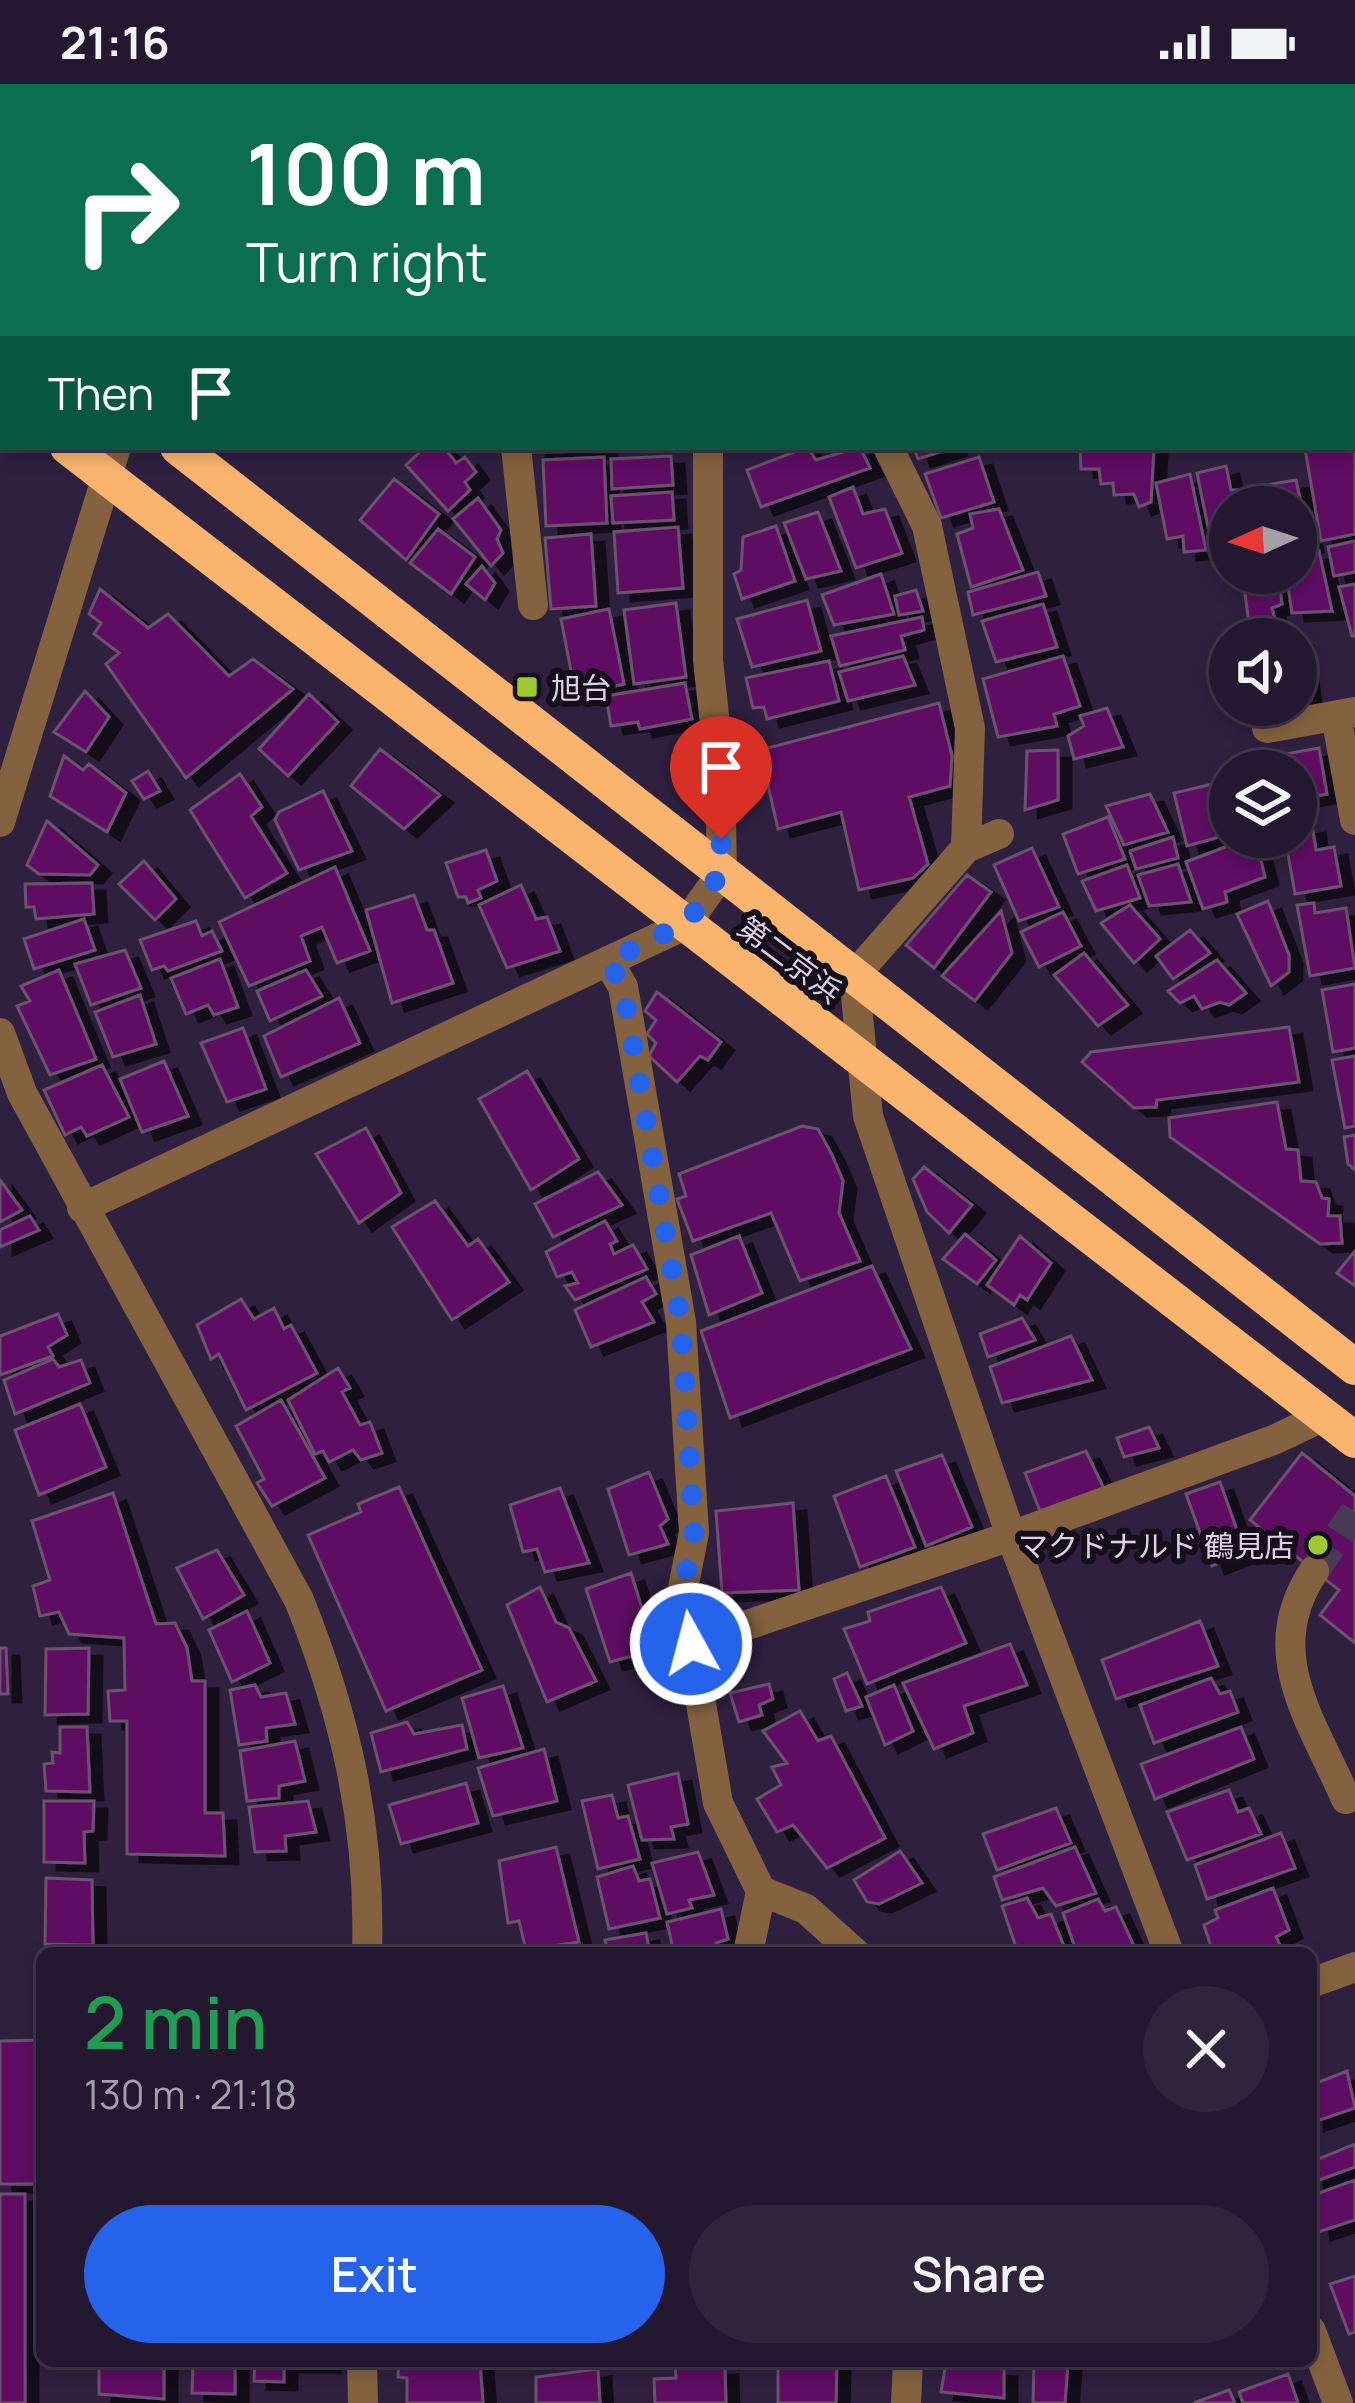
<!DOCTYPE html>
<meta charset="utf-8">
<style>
body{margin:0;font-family:Manrope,"Noto Sans JP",sans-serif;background:#2f253b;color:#f1f3f6;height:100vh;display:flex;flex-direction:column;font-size:45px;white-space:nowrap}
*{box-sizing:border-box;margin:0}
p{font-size:39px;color:#a3a0aa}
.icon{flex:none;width:66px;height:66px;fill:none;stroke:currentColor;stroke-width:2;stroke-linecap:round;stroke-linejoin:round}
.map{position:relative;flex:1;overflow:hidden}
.drawer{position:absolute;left:36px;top:1863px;width:1281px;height:420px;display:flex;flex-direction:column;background:#23182f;border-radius:18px;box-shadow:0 6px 18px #0003,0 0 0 3px #40374b}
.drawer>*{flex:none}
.top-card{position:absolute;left:0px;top:0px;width:1356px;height:366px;box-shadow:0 6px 18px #0003,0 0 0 3px #40374b;background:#0b6e4f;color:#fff;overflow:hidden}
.needle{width:78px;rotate:267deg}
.tools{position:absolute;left:1209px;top:402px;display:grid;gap:24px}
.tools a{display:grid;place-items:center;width:108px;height:108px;border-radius:50%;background:#23182f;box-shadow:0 6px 18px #0003,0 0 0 3px #40374b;font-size:60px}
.pin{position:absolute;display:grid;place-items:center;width:102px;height:102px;color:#fff;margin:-123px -51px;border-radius:50% 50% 50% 0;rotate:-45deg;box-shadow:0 0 12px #0007}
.pin .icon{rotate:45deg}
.me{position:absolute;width:132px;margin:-66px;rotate:353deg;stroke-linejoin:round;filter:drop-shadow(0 0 9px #0008)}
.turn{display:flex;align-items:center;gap:42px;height:252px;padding:0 48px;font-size:54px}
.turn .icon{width:156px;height:156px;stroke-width:2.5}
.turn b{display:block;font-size:84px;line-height:102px}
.then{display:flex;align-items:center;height:114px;padding:0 48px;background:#0003;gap:24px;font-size:45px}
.round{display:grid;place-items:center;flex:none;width:126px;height:126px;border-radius:63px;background:#2f253b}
.summary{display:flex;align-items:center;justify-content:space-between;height:204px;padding:0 48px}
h1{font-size:72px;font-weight:600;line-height:90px;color:#1e9e55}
.cta{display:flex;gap:24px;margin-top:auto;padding:24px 48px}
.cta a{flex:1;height:138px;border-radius:72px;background:#2563eb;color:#fff;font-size:48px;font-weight:600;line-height:138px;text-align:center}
.cta a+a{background:#2f253b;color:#f1f3f6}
.status{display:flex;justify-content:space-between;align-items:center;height:84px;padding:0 60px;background:#23182f;direction:ltr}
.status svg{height:33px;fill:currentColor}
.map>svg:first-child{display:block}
.building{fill:#5e0e64;stroke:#6d516f;stroke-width:3;filter:url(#shadow)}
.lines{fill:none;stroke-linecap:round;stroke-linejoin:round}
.minor-tunnel{stroke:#493b58;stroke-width:30;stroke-dasharray:30 15;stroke-linecap:butt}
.minor{stroke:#85623f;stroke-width:30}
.highway{stroke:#fab46e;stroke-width:36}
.route{stroke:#2563eb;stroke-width:21;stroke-dasharray:0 37.8}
.poi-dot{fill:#9eca2f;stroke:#140e1b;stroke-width:4.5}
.labels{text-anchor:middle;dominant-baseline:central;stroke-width:12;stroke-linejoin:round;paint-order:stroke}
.poi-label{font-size:30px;fill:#dbd2e7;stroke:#140e1b;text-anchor:start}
.street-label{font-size:30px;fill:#dbd2e7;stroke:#140e1b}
</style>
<div class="status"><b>21:16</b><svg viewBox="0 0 49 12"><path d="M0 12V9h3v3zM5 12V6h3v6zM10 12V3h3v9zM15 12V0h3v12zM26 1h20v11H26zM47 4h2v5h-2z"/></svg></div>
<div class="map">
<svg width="1355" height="2319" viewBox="0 0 1355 2319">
<defs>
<filter id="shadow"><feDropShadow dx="13" dy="8" stdDeviation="0" flood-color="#0009"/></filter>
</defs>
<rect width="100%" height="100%" fill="#2f203f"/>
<!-- building -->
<path class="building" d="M0 0H61L64 3H3V55Z
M79 0H188L76 3Z
M910 0H993L994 3H912Z
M1355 356V450L1321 457 1305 365 1353 363Z
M425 363H444L456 379 465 373 476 388 465 398 470 406 448 427 406 381Z
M533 363H604V367L533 368Z
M807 363 816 376 860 363 870 384 761 423 747 386Z
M913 363H955L918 375Z
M1080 363H1154L1151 418 1139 423 1134 410 1114 411 1113 399 1101 400 1099 385H1081Z
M671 372 673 401 612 405 611 375Z
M604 373 607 439 546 442 543 376Z
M979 373 994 418 941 434 925 390Z
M1226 382 1231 406H1244L1247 423H1230V470L1214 472 1197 389Z
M1190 390 1206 466 1184 468 1183 452 1167 455 1156 399Z
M394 395 439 430 406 476 360 436Z
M1296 396 1310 460 1296 462V423H1262L1260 402Z
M853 403 863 430 885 425 902 469 856 484 829 413Z
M672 408 674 436 613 439 611 412Z
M478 414 501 446 497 455 503 469 491 482 453 435Z
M999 425 1023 486 971 503 957 450 973 444 970 430Z
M818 428 841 487 806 495 784 439Z
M776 442 795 497 742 515 734 490 741 486 743 453Z
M678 443 683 504 618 509 614 448Z
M438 445 475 473 451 510 410 479Z
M591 450 596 522 551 525 545 454Z
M1355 457V488L1334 492 1328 463Z
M1319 467 1332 527 1292 529 1286 489H1296V471Z
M482 482 495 499 485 516 466 500Z
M1038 488 1046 512 973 531 968 508Z
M1242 489 1278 490 1282 520 1272 524 1276 540 1250 546Z
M881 490 894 530 834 541 822 511Z
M1355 500V552H1352L1339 503Z
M100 505 148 544 168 530 229 592 253 575 293 605 186 694 106 580 119 569 94 550 101 539 89 530Z
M916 506 923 527 899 531 895 512Z
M807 516 821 567 752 583 737 535Z
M676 519 686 593 634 600 624 526Z
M1043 520 1057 563 996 578 982 537Z
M609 525 624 600 596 606 594 593 573 597 561 535Z
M922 533 924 546 901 552 905 566 840 582 831 552Z
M1300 554 1308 610 1296 613 1294 555Z
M903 572 915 601 848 617 839 588Z
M1063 572 1080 622 1054 630 1057 642 998 653 983 595Z
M829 577 839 617 767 635 764 623 753 624 746 594Z
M685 599 692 635 640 645 638 638 611 642 606 612Z
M85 607 109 633 86 668 54 648Z
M309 610 338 638 288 692 259 665Z
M939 619 952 672 950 702 909 713 928 780 913 794 859 806 841 728 778 745 760 666Z
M1107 624 1123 663 1074 675 1068 652 1084 642 1080 632Z
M1319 664 1327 710 1296 716V687H1271L1269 673Z
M380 665 440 711 404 745 351 702Z
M1058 666V716L1025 726 1027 667Z
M64 672 83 686 89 680 126 709 107 748 50 712Z
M148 687 160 707 144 715 132 697Z
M240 690 262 723 251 732 287 789 245 814 190 726Z
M1230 696V750L1187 762 1174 709Z
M323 707 352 767 299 786 275 736 279 728Z
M1150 710 1168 748 1124 761 1106 722Z
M1108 733 1125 775 1078 790 1063 750Z
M47 737 98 781 90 791 39 790 27 781Z
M1312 741 1316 766 1334 763 1341 802 1295 810 1285 753H1296V744Z
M1173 753 1178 774 1136 785 1130 767Z
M1241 757 1246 770 1258 764 1265 793 1225 808 1227 818 1203 825 1186 778Z
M1032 764 1059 823 1019 837 994 781Z
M486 766 497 797 478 806 481 814 468 819 466 813H458L446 779Z
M144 777 176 815 155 836 119 800Z
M1178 780 1191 818 1149 822 1138 791Z
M1127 781 1140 814 1096 827 1082 797Z
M335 783 370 867 337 879 322 843 301 852 310 877 249 902 219 838Z
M967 791 991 808 934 884 906 861Z
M92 799 94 830 36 835 34 823H26L25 800Z
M521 801 536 835 547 833 560 867 507 884 479 821Z
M414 811 427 846H434L453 899 392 919 366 826Z
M1268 817 1289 871V888L1271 902 1237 830Z
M1314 819 1315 829 1346 824 1355 884 1310 892 1297 821Z
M1130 821 1160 855 1134 879 1101 839Z
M1001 827 1012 869 975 917 942 892Z
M1063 828 1081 862 1039 883 1021 848Z
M84 835 95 866 34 885 24 855Z
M196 837 202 852 212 847 222 867 168 887 164 882 152 886 140 856Z
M1190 846 1210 869 1173 895 1156 872Z
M125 866 141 904 91 921 75 880Z
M1084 869 1128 921 1098 942 1054 891Z
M220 875 238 923 214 931 208 921 186 930 171 894Z
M1217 876 1246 909 1229 921 1220 918 1202 925 1194 912 1180 919 1168 907Z
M59 886 96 975 50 991 17 922 30 917 21 902Z
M306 886 322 912 270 937 257 907Z
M1355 900V964L1333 968 1322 906Z
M657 908 721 958 708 976 700 972 677 998 649 972 656 959 647 950 656 936 645 927Z
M140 911 156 960 113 973 95 928Z
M339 914 360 959 281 993 264 952Z
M1289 943 1299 998 1157 1016 1156 1023 1134 1024 1082 978 1091 968Z
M243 944 266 1005 227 1018 201 959Z
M1355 972V1042L1345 1044 1332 976Z
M164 977 188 1032 142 1048 120 995Z
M102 981 129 1033 87 1052 81 1043 65 1051 44 1006Z
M527 987 579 1075 531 1106 479 1015Z
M1277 1018 1286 1065 1298 1066 1301 1097 1316 1098 1322 1114 1329 1115 1328 1132H1340L1342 1159 1320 1160 1170 1053 1169 1034Z
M802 1042 818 1045 832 1071 843 1097 839 1129 860 1177 800 1197 771 1129 693 1157 677 1115 686 1112 679 1090Z
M366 1044 401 1109 359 1139 316 1070Z
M1355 1051V1086L1348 1080 1344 1053Z
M924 1083 972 1121 949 1149 927 1128 913 1095Z
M598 1088 622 1121 553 1153 535 1120Z
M0 1096 22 1126 0 1138Z
M435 1117 468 1162 478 1155 509 1198 452 1236 392 1143Z
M30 1132 39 1146 0 1163V1146Z
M605 1137 617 1157 610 1160 614 1170 633 1161 647 1185 575 1216 565 1202 578 1199 572 1188 557 1193 546 1168Z
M965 1150 996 1176 977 1200 943 1175Z
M739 1152 762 1209 709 1231 691 1171Z
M1020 1152 1051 1179 1027 1216 1020 1211 1014 1221 987 1201Z
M1355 1167V1202L1337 1189Z
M872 1182 911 1265 730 1334 701 1247Z
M646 1193 656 1210 642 1218 654 1238 591 1263 575 1226Z
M241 1215 254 1235 274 1224 284 1245 291 1241 317 1289 246 1326 219 1270 211 1275 197 1241Z
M58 1230 67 1251 48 1263 53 1272 0 1291V1252Z
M1022 1234 1035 1256 988 1273 980 1250Z
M1071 1252 1092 1296 1002 1319 990 1283Z
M53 1275 59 1283 81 1276 90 1299 15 1330 4 1296Z
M338 1284 350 1304 342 1308 360 1341 370 1338 382 1369 361 1376 353 1366 329 1378 323 1367 315 1370 288 1316Z
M281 1316 325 1394 272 1422 257 1399 264 1395 236 1342Z
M80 1320 106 1383 39 1411 15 1346Z
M1149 1343 1159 1364 1124 1373 1117 1354Z
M1086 1367 1104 1405 1040 1427 1025 1389Z
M1302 1369 1355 1412V1559L1320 1531 1339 1506 1250 1436Z
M942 1371 972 1443 926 1462 896 1387Z
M649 1388 668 1435 660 1442 668 1460 629 1471 608 1405Z
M886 1392 915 1463 860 1483 834 1412Z
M1220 1398 1245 1469 1212 1482 1186 1410Z
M399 1403 482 1586 386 1627 308 1451 361 1428 358 1420Z
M560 1404 589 1479 545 1488 537 1465 523 1468 510 1421Z
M113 1409 156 1540 175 1539 187 1564 192 1597H205V1729H223L225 1772 127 1770V1637H110L108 1607 125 1606 124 1554 69 1550 59 1528 40 1532 33 1502 50 1496 32 1437Z
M793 1419 799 1506 722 1509 716 1427Z
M217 1466 244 1511 203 1535 177 1484Z
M631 1489 655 1566 610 1578 586 1505Z
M540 1503 556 1538 569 1544 596 1597 547 1618 507 1521Z
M941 1503 966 1559 867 1600 844 1545 870 1537 868 1528Z
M247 1527 270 1579 232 1598 209 1546Z
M1200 1537 1218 1582 1116 1615 1102 1576Z
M1010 1560 1027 1601 964 1622 973 1649 934 1665 903 1599Z
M0 1564H6L8 1610H0Z
M89 1564 88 1630 45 1631 46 1565Z
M847 1589 862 1622 846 1627 834 1595Z
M1211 1594 1220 1610 1230 1607 1238 1628 1154 1659 1140 1621Z
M769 1600 773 1615 759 1621 762 1631 739 1638 730 1609Z
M255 1601 261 1613 286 1609 295 1640 266 1644 267 1657 239 1661 230 1606Z
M894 1601 913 1647 885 1661 866 1613Z
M503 1602 523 1664 479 1674 462 1614Z
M800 1627 818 1657 831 1652 885 1754 827 1784 793 1741 777 1748 757 1715 781 1701 772 1683 787 1679 763 1647Z
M407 1638 414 1650 462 1641 467 1665 381 1688 371 1649Z
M60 1643H87L90 1708 46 1707 44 1680 53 1679 52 1668 60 1669Z
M1241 1643 1254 1675 1155 1715 1141 1680Z
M295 1657 305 1697 279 1702V1714L247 1717 240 1667Z
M544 1665 557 1717 493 1732 478 1684Z
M678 1689 688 1740 671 1743 674 1755 642 1756 628 1701Z
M466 1699 478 1739 401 1760 389 1721Z
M1229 1706 1238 1728 1249 1724 1261 1750 1187 1776 1167 1728Z
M612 1711 618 1734 628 1732 640 1775 598 1785 582 1717Z
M44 1717H94L93 1747 84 1748 85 1779 44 1778Z
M308 1717 316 1748 285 1752 286 1767 255 1768 249 1723Z
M1056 1724 1071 1759 997 1786 983 1750Z
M1281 1749 1295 1784 1207 1815 1195 1781Z
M556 1763 579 1858 526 1866 519 1837 508 1839 499 1777Z
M1075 1763 1096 1809 1056 1822 1043 1804 1002 1816 994 1793Z
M900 1767 922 1799 879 1820 867 1818 854 1796Z
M698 1768 714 1811 689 1816 692 1824 667 1830 652 1779Z
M633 1782 639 1797 650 1795 660 1834 609 1845 597 1793Z
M46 1794 92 1796 93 1861 45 1860Z
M1273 1804 1289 1846 1276 1853 1284 1869H1213L1204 1841 1218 1834 1215 1826Z
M1027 1814 1038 1834 1051 1830 1063 1860 1049 1869H1018L1002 1822Z
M1098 1815 1105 1827 1116 1823 1137 1869H1077L1063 1829Z
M721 1825 728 1855 716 1859 719 1869H674L667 1838Z
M646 1849 650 1869H608L605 1856Z
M42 1956V2100H0V1957Z
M1347 1987 1355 2024 1311 2039V2001Z
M1355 2060V2083L1311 2099V2078Z
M1355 2096V2136L1318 2148 1311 2112Z
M0 2110H25V2319H0Z
M1355 2192V2248L1349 2250 1330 2200Z
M99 2277H164V2315L99 2310Z
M193 2277H235V2310L192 2309Z
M255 2277H327V2280H284V2298L254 2297Z
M399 2277H480L483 2319H407V2294L398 2293Z
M778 2277H837L836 2319H778Z
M946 2279 1004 2285V2314L941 2308Z
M1034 2279H1068L1065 2319H1033Z
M675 2283H725L726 2319H655L654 2295 676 2294Z
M598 2285 600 2319H536V2293Z
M1288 2290 1298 2319H1243L1239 2308Z
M1229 2306 1235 2319H1194Z"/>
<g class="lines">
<!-- minor-tunnel -->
<path class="minor-tunnel" d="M1314 1487 1355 1428"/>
<!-- minor -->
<path class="minor" d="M280 0 283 3
M537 0 540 3
M233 3 234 0
M1033 3 1037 0
M516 363 533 521
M888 363 927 442 970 644 966 764 854 892 868 1032 1011 1452 1169 1869
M1336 632 1355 736
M1267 644 1355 628
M0 738 116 363
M966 764 999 750
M608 877 623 903 681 1238 694 1449 682 1509 718 1719 761 1807 748 1869
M0 949 22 1009 299 1516C346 1633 371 1743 367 1869
M82 1124 685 841 722 789 720 686 708 576V363
M1314 1487C1259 1568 1312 1636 1346 1715
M691 1560 1011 1452 1276 1355 1324 1332
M761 1807 806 1825 855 1869
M1311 1899 1355 1883
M1311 2247 1338 2319
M362 2277 363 2319
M906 2319 908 2277"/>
<!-- highway -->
<path class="highway" d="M0 226 3 228
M0 311 3 313
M68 363 1355 1356
M178 363 1355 1283"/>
</g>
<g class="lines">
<!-- route -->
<path class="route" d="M691 1560 682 1509 694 1449 681 1238 623 903 608 877C668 847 723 833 721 755"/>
</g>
<!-- markers -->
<g class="poi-dot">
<rect x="515" y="591" width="24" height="24" rx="6"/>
<circle cx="1318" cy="1461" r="12"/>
</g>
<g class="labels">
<!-- poi labels -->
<g class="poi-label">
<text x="551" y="603">旭台</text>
<text x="1294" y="1461" text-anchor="end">マクドナルド 鶴見店</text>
</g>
<!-- street labels -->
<g class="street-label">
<text transform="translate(790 875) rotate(37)">第二京浜</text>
</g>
</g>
</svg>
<div class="tools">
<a><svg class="needle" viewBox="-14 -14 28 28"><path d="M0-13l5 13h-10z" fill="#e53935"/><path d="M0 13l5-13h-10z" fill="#a3a0aa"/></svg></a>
<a><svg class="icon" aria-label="sound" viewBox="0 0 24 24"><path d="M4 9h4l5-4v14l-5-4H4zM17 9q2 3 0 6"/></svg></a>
<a><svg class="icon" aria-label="layers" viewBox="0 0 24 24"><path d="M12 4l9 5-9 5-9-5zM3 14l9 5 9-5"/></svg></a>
</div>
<div class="pin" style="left:721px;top:755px;background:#d93025"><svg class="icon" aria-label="arrive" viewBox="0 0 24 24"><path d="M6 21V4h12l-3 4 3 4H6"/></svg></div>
<svg class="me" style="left:691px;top:1560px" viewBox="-20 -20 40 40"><circle r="17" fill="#2563eb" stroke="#fff" stroke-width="3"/><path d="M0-11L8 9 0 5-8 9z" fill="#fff"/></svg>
<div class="top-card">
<div class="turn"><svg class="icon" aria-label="right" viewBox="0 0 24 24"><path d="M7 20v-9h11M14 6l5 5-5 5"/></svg><div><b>100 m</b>Turn right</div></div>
<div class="then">Then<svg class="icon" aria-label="arrive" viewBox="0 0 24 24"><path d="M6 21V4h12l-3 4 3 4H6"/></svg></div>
</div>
<section class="drawer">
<div class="summary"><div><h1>2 min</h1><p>130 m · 21:18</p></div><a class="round"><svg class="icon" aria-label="close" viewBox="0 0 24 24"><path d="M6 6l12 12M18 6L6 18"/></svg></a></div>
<div class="cta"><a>Exit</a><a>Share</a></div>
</section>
</div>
